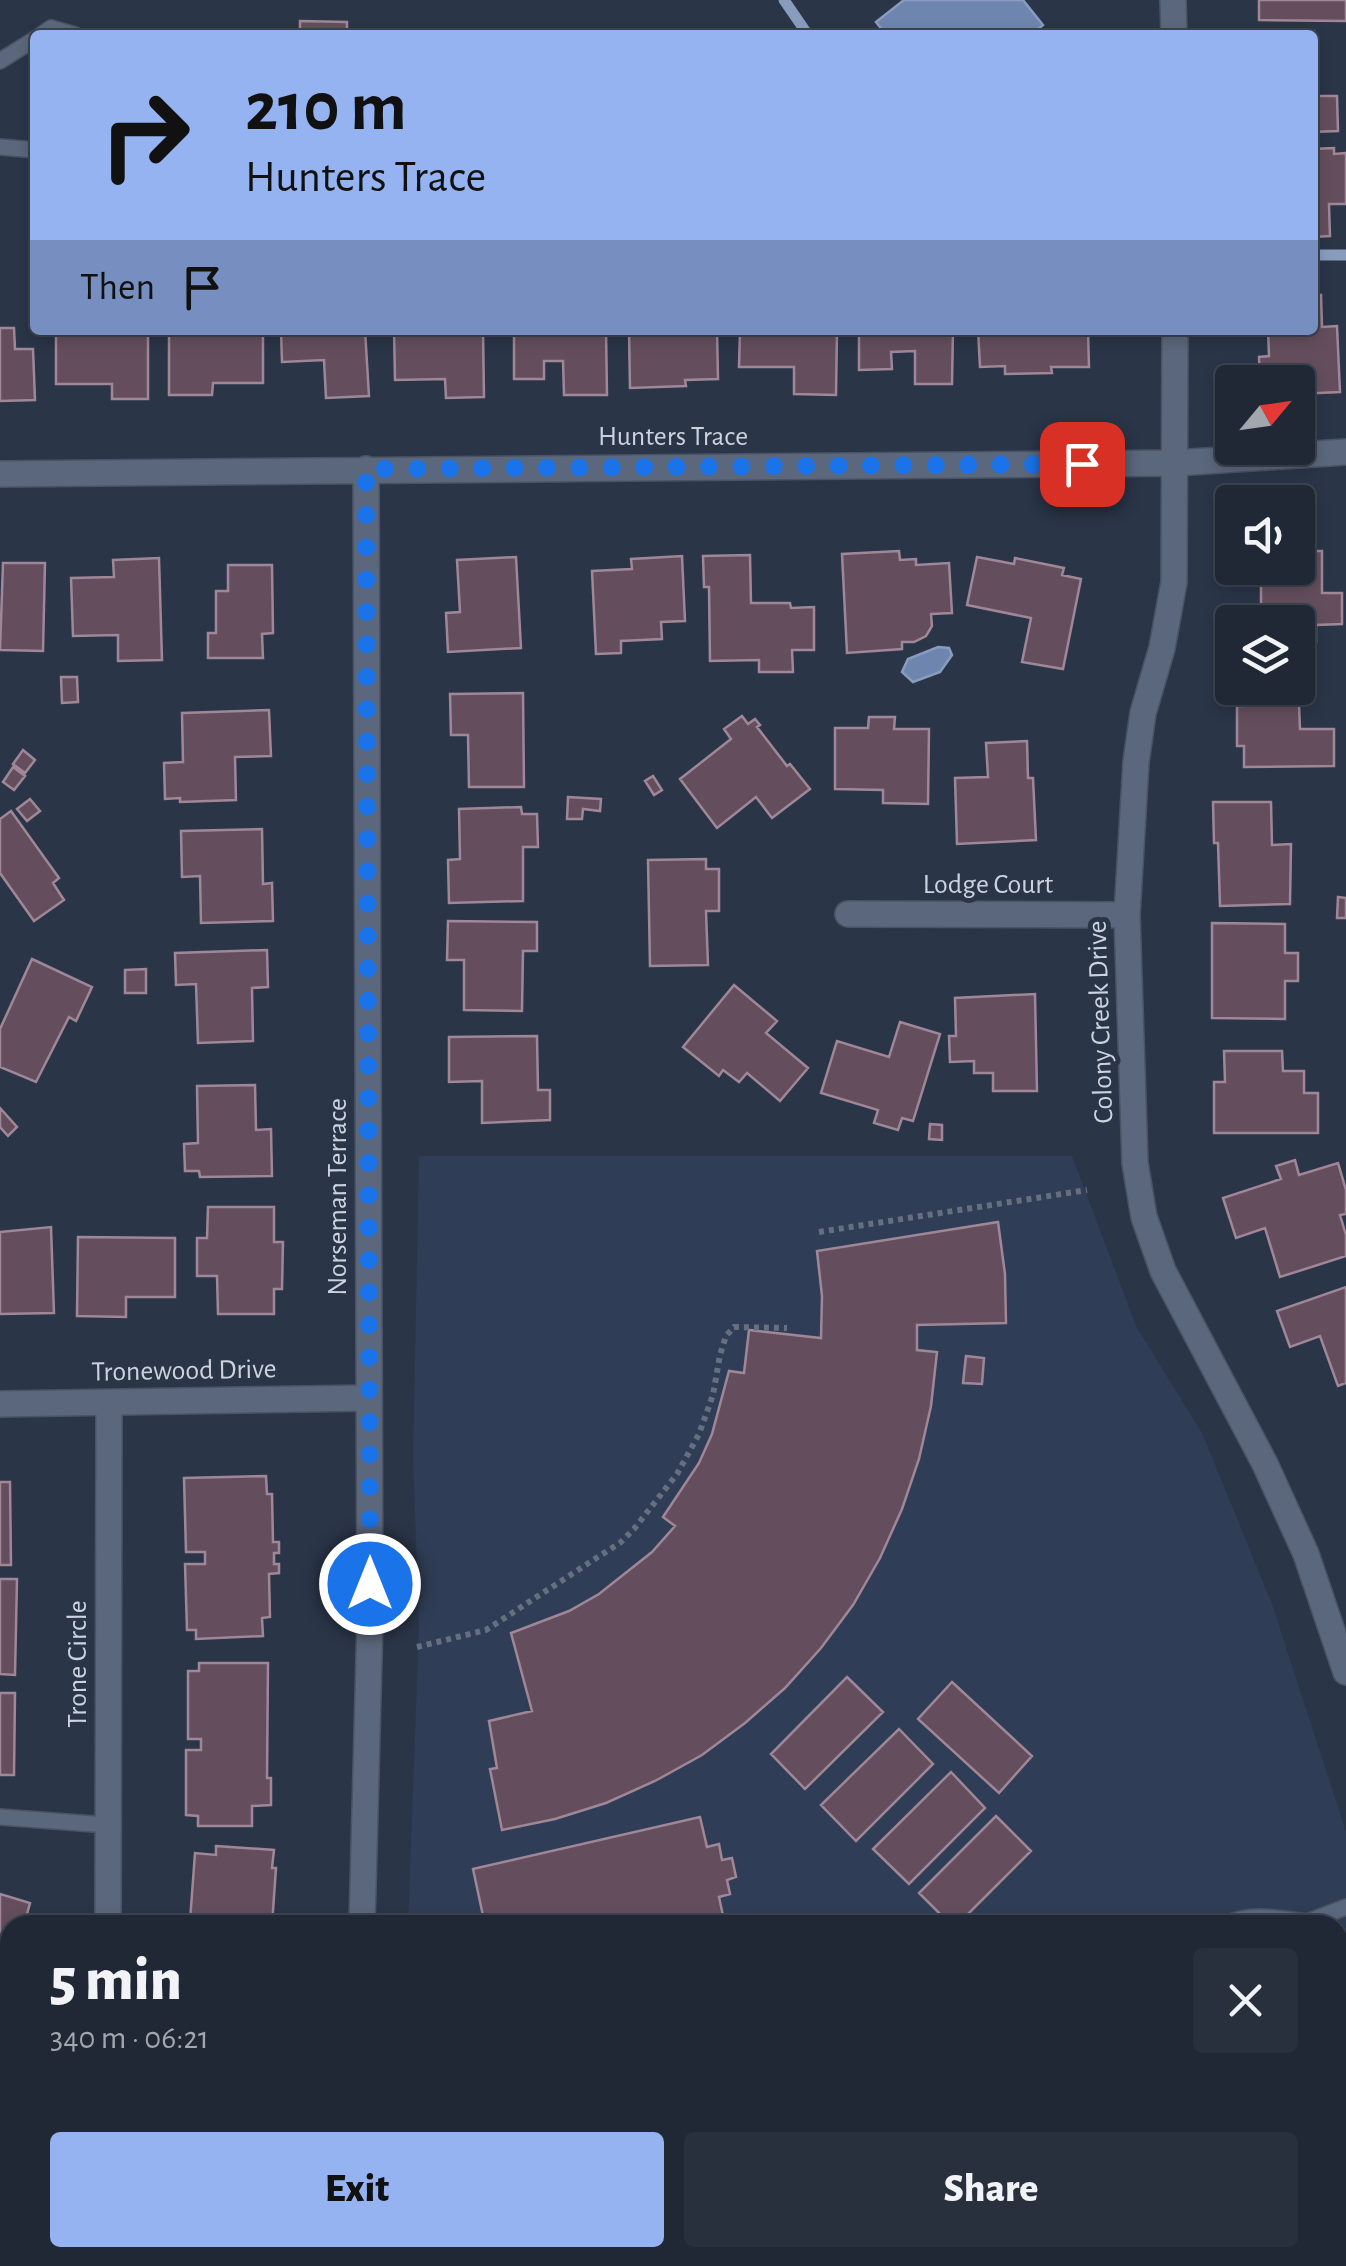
<!DOCTYPE html>
<meta charset="utf-8">
<style>
body{margin:0;font-family:"Alegreya Sans",sans-serif;background:#28303e;color:#f1f3f6;height:100vh;display:flex;flex-direction:column;font-size:38px;white-space:nowrap}
*{box-sizing:border-box;margin:0}
p{font-size:32px;color:#a2a6ad}
.icon{flex:none;width:55px;height:55px;fill:none;stroke:currentColor;stroke-width:2;stroke-linecap:round;stroke-linejoin:round}
.map{position:relative;flex:1;overflow:hidden}
.details{position:absolute;left:0px;top:1915px;width:1348px;height:352px;display:flex;flex-direction:column;background:#202836;border-radius:30px 30px 0 0;box-shadow:0 5px 15px #0003,0 0 0 2px #3d4451}
.details>*{flex:none}
.top-card{position:absolute;left:30px;top:30px;width:1288px;height:305px;border-radius:10px;box-shadow:0 5px 15px #0003,0 0 0 2px #3d4451;background:#95b2f1;color:#111;overflow:hidden}
.needle{width:65px;rotate:61deg}
.buttons{position:absolute;left:1215px;top:365px;display:grid;gap:20px}
.buttons a{display:grid;place-items:center;width:100px;height:100px;border-radius:10px;background:#202836;box-shadow:0 5px 15px #0003,0 0 0 2px #3d4451;font-size:50px}
.pin{position:absolute;display:grid;place-items:center;width:85px;height:85px;color:#fff;margin:-42px;border-radius:20px;box-shadow:0 5px 15px #0006}
.me{position:absolute;width:110px;margin:-55px;rotate:0deg;stroke-linejoin:round;filter:drop-shadow(0 0 8px #0008)}
.turn{display:flex;align-items:center;gap:35px;height:210px;padding:0 50px;font-size:45px}
.turn .icon{width:130px;height:130px;stroke-width:2.5}
.turn b{display:block;font-size:70px;line-height:85px}
.then{display:flex;align-items:center;height:95px;padding:0 50px;background:#0003;gap:20px;font-size:38px}
.round{display:grid;place-items:center;flex:none;width:105px;height:105px;border-radius:10px;background:#28303e}
.overview{display:flex;align-items:center;justify-content:space-between;height:170px;padding:0 50px}
h1{font-size:60px;font-weight:800;line-height:75px}
.button{display:flex;gap:20px;margin-top:auto;padding:20px 50px}
.button a{flex:1;height:115px;border-radius:10px;background:#95b2f1;color:#111;font-size:40px;font-weight:800;line-height:115px;text-align:center}
.button a+a{background:#28303e;color:#f1f3f6}
.map>svg:first-child{display:block}
.built{fill:#2f3d56}
.water{fill:#6e85b0;stroke:#8a9cbe;stroke-width:2.5}
.lines{fill:none;stroke-linecap:round;stroke-linejoin:round}
.stream{stroke:#8a9cbe;stroke-width:11}
.building{fill:#644e5d;stroke:#9f8797;stroke-width:2.5}
.lane-casing{stroke:#4a5363;stroke-width:18}
.street-casing{stroke:#4a5363;stroke-width:28}
.path{stroke:#666f7f;stroke-width:6;stroke-dasharray:5 5;stroke-linecap:butt}
.lane{stroke:#5b677c;stroke-width:15}
.street{stroke:#5b677c;stroke-width:25}
.route{stroke:#1a73e8;stroke-width:18;stroke-dasharray:0 32.4}
.labels{text-anchor:middle;dominant-baseline:central;stroke-width:10;stroke-linejoin:round;paint-order:stroke}
.street-label{font-size:28px;fill:#ccd3df;stroke:#2a3548}
</style>
<div class="map">
<svg width="1346" height="2266" viewBox="0 0 1346 2266">
<rect width="100%" height="100%" fill="#2a3548"/>
<!-- built -->
<path class="built" d="M419 1156H1072L1137 1328 1202 1433 1272 1604 1346 1832V2266H357L359 2258H1338V1925H408L419 1625 413 1458Z"/>
<!-- water -->
<path class="water" d="M904 0H1023L1043 25 1031 35H886L876 22Z
M938 647 949 648 952 655 940 672 913 682 902 672 908 659Z"/>
<g class="lines">
<!-- stream -->
<path class="stream" d="M784 0 808 35
M1312 255H1346"/>
</g>
<!-- building -->
<path class="building" d="M1259 0H1346V21L1259 20Z
M300 21 347 22V35H300Z
M1314 31 1316 96H1337L1338 131 1312 132V35H1256Z
M1334 148V154L1346 153V204H1329L1330 236 1312 237V149Z
M1321 295 1322 327 1337 326 1340 392 1298 394V382H1260L1259 357 1269 356 1268 330H1312V296Z
M0 328H14L15 349H33L35 400 0 401Z
M56 330H148V399H112V384H56Z
M169 330H263V383H213L212 395H169Z
M281 330H365L369 396 326 398 324 360 282 362Z
M394 330H483L484 397 446 398 445 379 395 380Z
M514 330H606L607 395H564L563 361H544V379H514Z
M629 330H717L718 379 685 380 686 386 630 388Z
M740 330H837L836 395 794 394V367H739Z
M859 330H953L952 384H915V351L891 352 892 369 859 370Z
M978 330H1088L1089 367H1051L1052 373 1005 374V366L980 367Z
M899 551 900 560 916 559V565L949 563 952 613 931 614 932 626 926 636 914 642H902V649L847 653 842 554Z
M1298 551H1322V593H1342V624L1316 625V642H1298V622H1261V568H1298Z
M750 555 751 603H790L791 608 814 607V650H792L793 672H759V660L710 661 709 587H704L703 556Z
M682 556 685 621 661 622 662 639 621 641V653L596 654 592 571 632 569 631 559Z
M516 557 521 648 448 652 446 613 460 612 457 560Z
M977 557 1014 564 1015 558 1064 568 1062 575 1081 579 1063 669 1022 662 1031 618 967 605Z
M159 558 162 660 118 661V635L73 636 71 578 114 577 113 560Z
M3 563H45L43 651 0 650Z
M228 565H272L273 633 262 634 263 658H208V633H216V591H228Z
M61 677H77L78 702 62 703Z
M1298 679 1300 729H1334V766L1244 767V746H1237V706H1243V688H1298Z
M523 693 524 787H469L468 735H451L450 694Z
M269 710 271 756 235 757 236 800 180 802V798L165 799 164 763 183 762 182 713Z
M742 716 748 724 755 719 760 725 757 727 787 766 790 764 810 789 772 818 756 797 717 828 680 779 731 739 724 729Z
M869 717H895L894 729H929L928 804 883 803V790L835 789V728H868Z
M1027 741 1028 778H1033L1036 840 957 844 955 778 988 777 986 743Z
M23 750 35 760 25 773 13 764Z
M13 767 25 776 14 790 3 782Z
M653 776 662 790 654 795 645 781Z
M568 797 601 799 600 811 583 809 582 819H567Z
M30 799 40 811 27 821 17 809Z
M1213 802H1271L1272 845 1291 844 1290 904 1220 906 1218 843H1214Z
M521 807 522 814H537L538 847H523V901L449 903 448 860 460 859 459 809Z
M11 811 59 878 53 883 64 900 34 921 0 873V819Z
M262 829 263 884 272 883 273 921 201 923 200 876 182 877 181 831Z
M706 859V869H719V911H706L708 965 650 966 648 860Z
M1338 897 1346 898V918H1337Z
M448 921 537 922V951H523L522 1011 464 1010V960H447Z
M1212 923 1285 924V953H1298V981H1285V1019L1212 1018Z
M267 950 268 987 252 988 253 1041 198 1043 196 984 176 985 175 953Z
M32 959 92 987 76 1021 69 1017 36 1082 0 1067V1029Z
M146 969V993H125V970Z
M734 985 777 1021 766 1033 808 1068 780 1101 747 1073 739 1082 723 1070 719 1076 683 1047Z
M1035 994 1037 1091H993V1073H974V1061L950 1062 949 1036H956L955 998Z
M900 1022 940 1034 913 1121 902 1118 898 1130 874 1123 878 1110 821 1093 837 1041 889 1057Z
M537 1036 538 1090H550V1120L482 1123V1081L449 1082V1037Z
M1224 1051H1282L1283 1071H1304V1093H1318V1133H1214V1082H1225Z
M255 1085 256 1130 271 1129 272 1176 200 1177 199 1171H185L184 1144 198 1143 197 1086Z
M0 1108 17 1127 8 1136 0 1127Z
M930 1124 942 1125V1140L929 1139Z
M1295 1160 1299 1175 1338 1163 1346 1190V1214L1340 1215 1346 1235V1256L1280 1277 1265 1228 1236 1238 1223 1198 1281 1179 1276 1166Z
M208 1207H274V1242H283L282 1289H274V1314H218L217 1276H197V1238H207Z
M998 1222 1005 1274 1006 1323 917 1325V1350L937 1352 931 1406 919 1459 902 1509 880 1558 853 1605 821 1648 785 1688 745 1723 702 1755 655 1781 606 1803 555 1819 502 1830 490 1769 497 1768 489 1721 532 1711 511 1633 569 1611 599 1594 652 1552 675 1526 663 1517 699 1463 712 1434 729 1371 744 1373 749 1330 821 1338 822 1296 817 1251Z
M51 1227 54 1313 0 1314V1232Z
M78 1237 175 1238V1297H126V1317L77 1316Z
M1346 1287V1383L1338 1386 1320 1336 1290 1347 1277 1311Z
M966 1356 984 1358 982 1384 963 1383Z
M266 1476 267 1494H272L273 1542H279V1553H274V1564H279V1573L269 1574 270 1617 262 1618 263 1636 196 1639V1630H187L185 1564H205V1552H186L184 1478Z
M0 1482H10L11 1565H0Z
M0 1579H17L15 1675 0 1674Z
M199 1663H268L267 1778H271V1805L252 1806V1826H198V1816L186 1815V1750H201V1739H188V1671H199Z
M847 1677 883 1712 805 1789 771 1754Z
M952 1682 1032 1756 999 1793 918 1719Z
M0 1693H15L14 1775H0Z
M899 1729 933 1764 856 1841 821 1805Z
M951 1772 985 1808 909 1884 873 1849Z
M996 1816 1031 1851 957 1925H951L919 1893Z
M700 1817 707 1847 719 1844 722 1860 732 1858 736 1877 727 1880 730 1894 719 1897 725 1925H485L473 1869Z
M216 1846 274 1850 272 1868H276L272 1925H204V1921H190L195 1853 216 1855Z
M0 1894 30 1903 24 1925H10V1974L6 1989 0 1987Z
M9 2172 12 2258 10 2264 0 2261V2191L2 2186 5 2187Z
M106 2258H177L168 2266H114Z
M402 2258H453L451 2266H400Z"/>
<g class="lines">
<!-- lane casing -->
<g class="lane-casing">
<path id="lane" d="M41 35 51 28 75 35
M0 61 35 39
M0 147 35 150
M0 1817 107 1825
M1307 1922 1346 1907
M1223 1925C1251 1912 1278 1918 1307 1922L1306 1925"/>
</g>
<!-- street casing -->
<g class="street-casing">
<path id="street" d="M1173 0 1174 35
M1175 330 1174 582 1162 648 1143 713 1136 762 1127 915 1135 1163 1144 1217 1163 1271 1265 1464 1306 1554 1346 1672
M0 474 1175 463 1346 452
M848 914 1127 915
M0 1404 369 1398
M108 1925 109 1403
M362 1925 370 1619 366 469
M0 2078 10 2080
M318 2266 320 2258"/>
</g>
<!-- path -->
<path class="path" d="M819 1232 1087 1190
M417 1647 486 1630 621 1542 634 1529 677 1474 699 1434 713 1395 720 1355 726 1336 734 1327 787 1328"/>
<!-- lane -->
<use href="#lane" class="lane"/>
<!-- street -->
<use href="#street" class="street"/>
</g>
<g class="lines">
<!-- route -->
<path class="route" d="M370 1584 366 469 1082 464"/>
</g>
<g class="labels">
<!-- street labels -->
<g class="street-label">
<text x="673" y="437">Hunters Trace</text>
<text x="988" y="885">Lodge Court</text>
<text transform="translate(1101 1022) rotate(-92)">Colony Creek Drive</text>
<text transform="translate(338 1197) rotate(-90)">Norseman Terrace</text>
<text transform="translate(184 1371) rotate(-1)">Tronewood Drive</text>
<text transform="translate(78 1664) rotate(-90)">Trone Circle</text>
</g>
</g>
</svg>
<div class="buttons">
<a><svg class="needle" viewBox="-14 -14 28 28"><path d="M0-13l5 13h-10z" fill="#e53935"/><path d="M0 13l5-13h-10z" fill="#a2a6ad"/></svg></a>
<a><svg class="icon" aria-label="sound" viewBox="0 0 24 24"><path d="M4 9h4l5-4v14l-5-4H4zM17 9q2 3 0 6"/></svg></a>
<a><svg class="icon" aria-label="layers" viewBox="0 0 24 24"><path d="M12 4l9 5-9 5-9-5zM3 14l9 5 9-5"/></svg></a>
</div>
<div class="pin" style="left:1082px;top:464px;background:#d93025"><svg class="icon" aria-label="arrive" viewBox="0 0 24 24"><path d="M6 21V4h12l-3 4 3 4H6"/></svg></div>
<svg class="me" style="left:370px;top:1584px" viewBox="-20 -20 40 40"><circle r="17" fill="#1a73e8" stroke="#fff" stroke-width="3"/><path d="M0-11L8 9 0 5-8 9z" fill="#fff"/></svg>
<div class="top-card">
<div class="turn"><svg class="icon" aria-label="right" viewBox="0 0 24 24"><path d="M7 20v-9h11M14 6l5 5-5 5"/></svg><div><b>210 m</b>Hunters Trace</div></div>
<div class="then">Then<svg class="icon" aria-label="arrive" viewBox="0 0 24 24"><path d="M6 21V4h12l-3 4 3 4H6"/></svg></div>
</div>
<section class="details">
<div class="overview"><div><h1>5 min</h1><p>340 m · 06:21</p></div><a class="round"><svg class="icon" aria-label="close" viewBox="0 0 24 24"><path d="M6 6l12 12M18 6L6 18"/></svg></a></div>
<div class="button"><a>Exit</a><a>Share</a></div>
</section>
</div>
